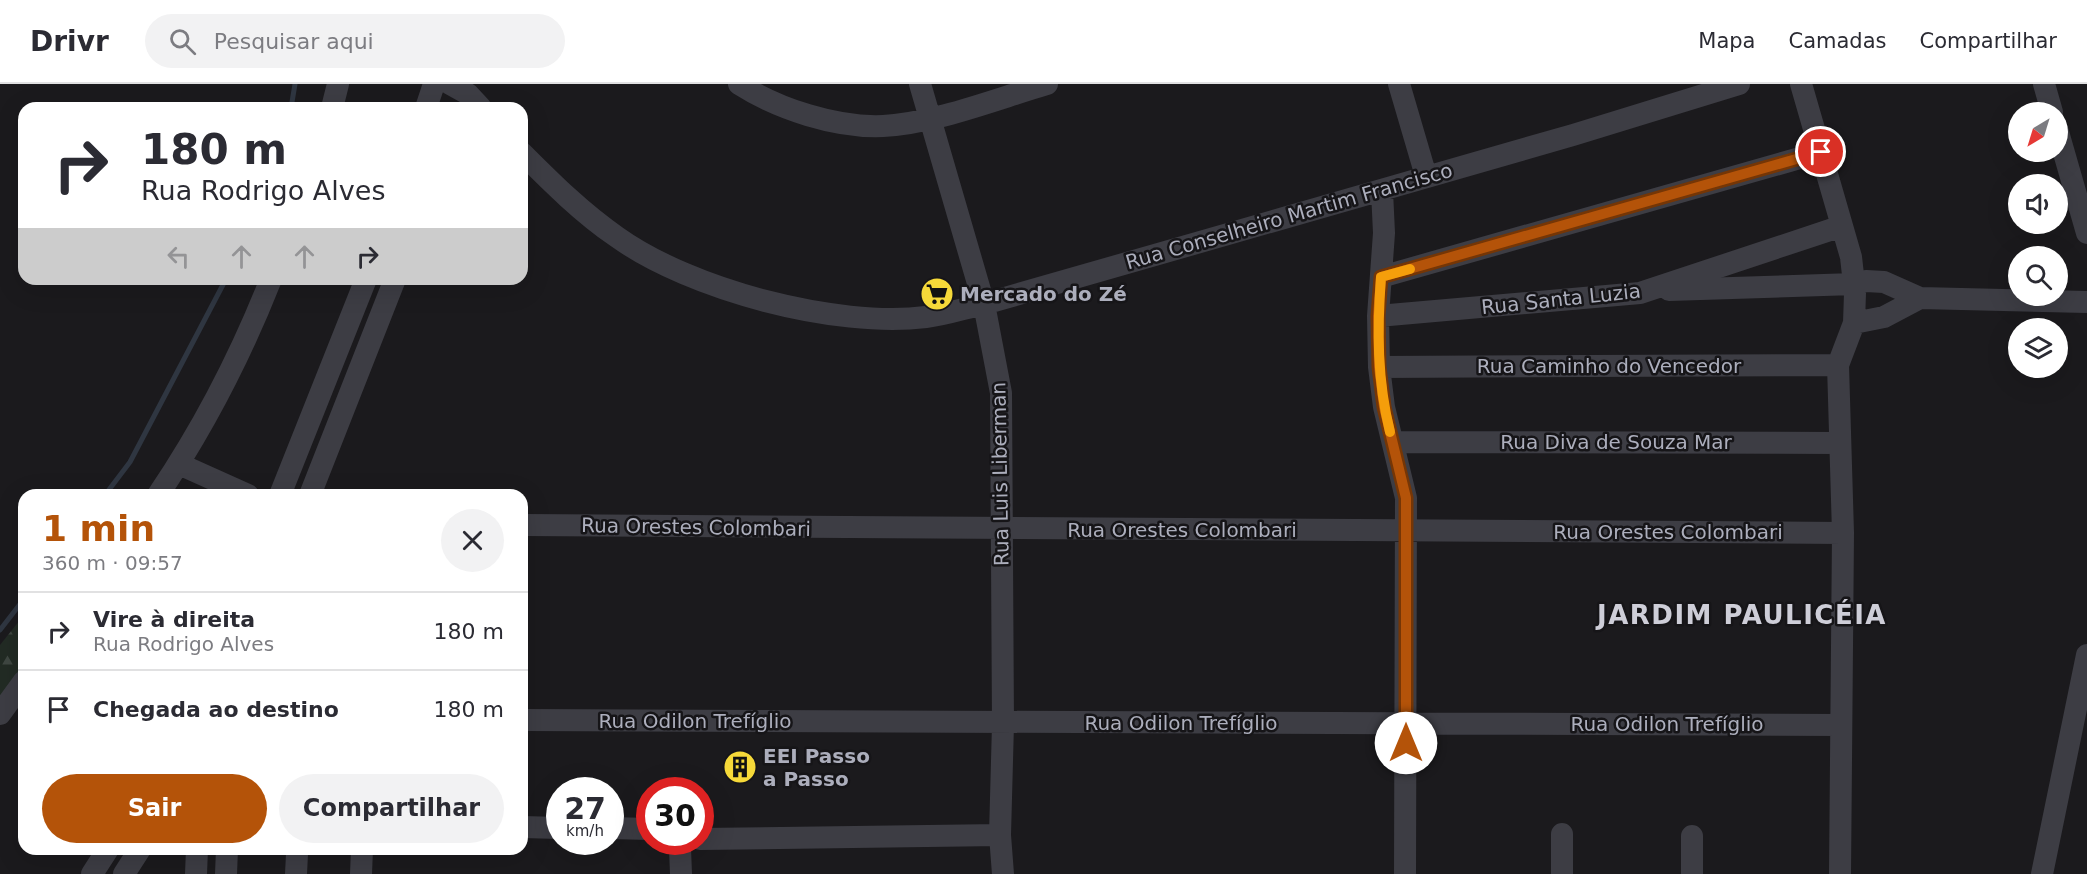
<!DOCTYPE html>
<html lang="pt">
<meta charset="utf-8">
<style>
body{margin:0;font-family:"DejaVu Sans",sans-serif;background:#f2f2f3;color:#2b2b33;height:100vh;display:flex;flex-direction:column;font-size:22px;white-space:nowrap}
*{box-sizing:border-box;margin:0}
p{font-size:20px;color:#7c7c81}
.icon{flex:none;width:33px;height:33px;fill:none;stroke:currentColor;stroke-width:2;stroke-linecap:round;stroke-linejoin:round}
.map{position:relative;flex:1;overflow:hidden}
.sheet{position:absolute;left:18px;top:405px;width:510px;height:366px;display:flex;flex-direction:column;background:#fff;border-radius:18px;box-shadow:0 6px 24px #0002}
.sheet>*{flex:none}
.hud{position:absolute;left:18px;top:18px;width:510px;height:183px;border-radius:18px;box-shadow:0 6px 24px #0002;background:#fff;color:#2b2b33;overflow:hidden}
.needle{width:39px;rotate:218deg}
.controls{position:absolute;left:2008px;top:18px;display:grid;gap:12px}
.controls a{display:grid;place-items:center;width:60px;height:60px;border-radius:50%;background:#fff;box-shadow:0 6px 24px #0002;font-size:30px}
.speed{position:absolute;left:546px;top:693px;display:flex;gap:12px;font-size:30px;font-weight:700;text-align:center}
.speed>*{display:grid;place-content:center;width:78px;height:78px;border-radius:50%;background:#fff;box-shadow:0 6px 24px #0002;line-height:1}
.speed small{font-size:15px;font-weight:400}
.speed .limit{border:9px solid #d22;background:#fff;color:#111}
.pin{position:absolute;display:grid;place-items:center;width:51px;height:51px;color:#fff;margin:-26px;border:3px solid #fff;border-radius:50%;box-shadow:0 2px 6px #0007}
.me{position:absolute;width:66px;margin:-33px;rotate:0deg;stroke-linejoin:round;filter:drop-shadow(0 0 4px #0008)}
.turn{display:flex;align-items:center;gap:21px;height:126px;padding:0 24px;font-size:27px}
.turn .icon{width:78px;height:78px;stroke-width:2.5}
.turn b{display:block;font-size:42px;line-height:51px}
.lanes{display:flex;align-items:center;height:57px;padding:0 24px;background:#0003;justify-content:center;gap:30px;direction:ltr}
.lanes .off{opacity:.35}
.round{display:grid;place-items:center;flex:none;width:63px;height:63px;border-radius:32px;background:#f2f2f3}
.head{display:flex;align-items:center;justify-content:space-between;height:102px;padding:0 24px}
h1{font-size:36px;font-weight:700;line-height:45px;color:#b45309}
.action{display:flex;gap:12px;margin-top:auto;padding:12px 24px}
.action a{flex:1;height:69px;border-radius:36px;background:#b45309;color:#fff;font-size:24px;font-weight:700;line-height:69px;text-align:center}
.action a+a{background:#f2f2f3;color:#2b2b33}
ul{padding:0;list-style:none}
li{display:flex;align-items:center;gap:18px;height:78px;padding:0 24px;border-top:2px solid #e1e1e2}
li div{flex:1}
li b{display:block;font-size:22px}
li em{font-style:normal}
header{display:flex;align-items:center;gap:36px;box-sizing:border-box;height:84px;padding:0 30px;background:#fff;border-bottom:2px solid #e1e1e2}
header strong{font-size:28px}
nav{display:flex;gap:33px;margin-inline-start:auto;font-size:21px}
.search{width:420px;height:54px;background:#f2f2f3;display:flex;align-items:center;gap:15px;box-sizing:border-box;padding:0 21px;border-radius:33px;color:#7c7c81;font-size:22px}
.map>svg:first-child{display:block}
.forest{fill:url(#forest-firs)}
.lines{fill:none;stroke-linecap:round;stroke-linejoin:round}
.stream{stroke:#2f3641;stroke-width:5}
.minor{stroke:#3d3d44;stroke-width:22}
.route-casing{stroke:#753606;stroke-width:15}
.route{stroke:#b45309;stroke-width:10}
.slow{stroke:#f59e0b;stroke-width:10}
.labels{text-anchor:middle;dominant-baseline:central;stroke-width:5;stroke-linejoin:round;paint-order:stroke}
.street-label{font-size:20px;fill:#acaebc;stroke:#161518}
.poi-label{font-size:20px;font-weight:bold;fill:#acaebc;stroke:#161518;text-anchor:start}
.district-label{font-size:26px;font-weight:bold;letter-spacing:1.5px;fill:#ceced8;stroke:#161518}
</style>
<header>
<strong>Drivr</strong>
<div class="search"><svg class="icon" aria-label="search" viewBox="0 0 24 24"><circle cx="10" cy="10" r="6"/><path d="M15 15l6 6"/></svg>Pesquisar aqui</div>
<nav><a>Mapa</a><a>Camadas</a><a>Compartilhar</a></nav>
</header>
<div class="map">
<svg width="2087" height="790" viewBox="0 0 2087 790">
<defs>
<pattern id="forest-firs" width="22" height="20" patternUnits="userSpaceOnUse" patternTransform="scale(1.5)"><rect width="22" height="20" fill="#222b24"/><path d="M5 1l3.5 6h-7zM16 11l3.5 6h-7z" fill="#3f4742"/></pattern>
</defs>
<rect width="100%" height="100%" fill="#1b1a1d"/>
<!-- forest -->
<path class="forest" d="M24 531V609L0 625V561Z"/>
<g class="lines">
<!-- stream -->
<path class="stream" d="M291 24 295 0
M105 411 130 378 226 195
M0 546 24 515"/>
<!-- minor -->
<path class="minor" d="M450 0 468 10 481 24
M739 0C778 25 836 44 883 42 936 39 996 15 1047 0
M920 0 984 220 1001 309 1003 640 1000 751 1003 790
M1399 0 1426 92
M1801 0 1851 173 1855 209 1854 239 1838 281 1843 449 1840 790
M2044 0 2052 28
M332 24 338 0
M426 24 434 0
M2058 48 2087 149
M522 69C552 99 582 129 617 153 691 206 836 244 926 233 945 231 965 224 984 220L1573 51 1739 0
M1382 107 1384 149 1378 232 1379 283 1384 323 1406 414 1405 790
M1381 193 1821 68
M1669 206 1854 200 1866 197 1884 198 1920 214 2087 218
M1378 232 1640 209 1842 142
M1854 239 1884 233 1920 214
M1379 283 1838 281
M1393 358 1839 359
M179 380 248 411
M158 411C204 343 241 271 271 195
M280 411 366 195
M310 411 395 195
M522 441 1843 449
M0 630 24 597
M522 636 1841 641
M522 743 560 744
M610 744 650 745
M1562 750V790
M1692 752V790
M700 755 1000 751
M92 790 108 765
M124 790 140 765
M196 790 197 765
M226 790 227 765
M296 790 297 770
M361 790 362 765
M681 790 680 764 683 758
M2042 790 2087 571"/>
</g>
<g class="lines">
<!-- route casing -->
<g class="route-casing">
<path id="route" d="M1406 659V414L1384 323 1379 283 1378 232 1381 193 1821 68"/>
</g>
<!-- route -->
<use href="#route" class="route"/>
<!-- slow -->
<path class="slow" d="M1390 348C1377 296 1377 246 1381 193L1410 185"/>
</g>
<!-- icons -->
<defs>
<g id="supermarket-disc" transform="scale(1.725)"><circle r="9.5" fill="#f6d939" stroke="#161518"/><path d="M-6-5.5h2.5l.6 2H6L4.5 2H-2.5L-4.4-4H-6ZM-1.5 3.2a1.3 1.3 0 1 0 .1 0ZM3 3.2a1.3 1.3 0 1 0 .1 0Z" fill="#111"/></g>
<g id="building-disc" transform="scale(1.725)"><circle r="9.5" fill="#f6d939" stroke="#161518"/><path d="M-4-6H4V6H1V3H-1V6H-4ZM-2.5-4.3h1.7v1.8h-1.7ZM.8-4.3h1.7v1.8H.8ZM-2.5-1h1.7V.8h-1.7ZM.8-1h1.7V.8H.8Z" fill="#111"/></g>
</defs>
<g fill-rule="evenodd">
<use href="#supermarket-disc" x="937" y="210"/>
<use href="#building-disc" x="740" y="683"/>
</g>
<g class="labels">
<!-- street labels -->
<g class="street-label">
<text transform="translate(1289 132) rotate(-16)">Rua Conselheiro Martim Francisco</text>
<text transform="translate(1561 215) rotate(-6)">Rua Santa Luzia</text>
<text x="1609" y="282">Rua Caminho do Vencedor</text>
<text x="1616" y="358">Rua Diva de Souza Mar</text>
<text transform="translate(1000 390) rotate(-91)">Rua Luis Liberman</text>
<text transform="translate(696 443) rotate(1)">Rua Orestes Colombari</text>
<text x="1182" y="446">Rua Orestes Colombari</text>
<text x="1668" y="448">Rua Orestes Colombari</text>
<text x="695" y="637">Rua Odilon Trefíglio</text>
<text x="1181" y="639">Rua Odilon Trefíglio</text>
<text x="1667" y="640">Rua Odilon Trefíglio</text>
</g>
<!-- poi labels -->
<g class="poi-label">
<text x="960" y="210">Mercado do Zé</text>
<text x="763" y="672">EEI Passo<tspan x="763" dy="23">a Passo</tspan></text>
</g>
<!-- district labels -->
<g class="district-label">
<text x="1742" y="531">JARDIM PAULICÉIA</text>
</g>
</g>
</svg>
<div class="controls">
<a><svg class="needle" viewBox="-14 -14 28 28"><path d="M0-13l5 13h-10z" fill="#e53935"/><path d="M0 13l5-13h-10z" fill="#7c7c81"/></svg></a>
<a><svg class="icon" aria-label="sound" viewBox="0 0 24 24"><path d="M4 9h4l5-4v14l-5-4H4zM17 9q2 3 0 6"/></svg></a>
<a><svg class="icon" aria-label="search" viewBox="0 0 24 24"><circle cx="10" cy="10" r="6"/><path d="M15 15l6 6"/></svg></a>
<a><svg class="icon" aria-label="layers" viewBox="0 0 24 24"><path d="M12 4l9 5-9 5-9-5zM3 14l9 5 9-5"/></svg></a>
</div>
<div class="speed"><div>27<small>km/h</small></div><div class="limit">30</div></div>
<div class="pin" style="left:1821px;top:68px;background:#d93025"><svg class="icon" aria-label="arrive" viewBox="0 0 24 24"><path d="M6 21V4h12l-3 4 3 4H6"/></svg></div>
<svg class="me" style="left:1406px;top:659px" viewBox="-20 -20 40 40"><circle r="19" fill="#fff"/><path d="M0-13L10 11 0 6-10 11z" fill="#b45309"/></svg>
<div class="hud">
<div class="turn"><svg class="icon" aria-label="right" viewBox="0 0 24 24"><path d="M7 20v-9h11M14 6l5 5-5 5"/></svg><div><b>180 m</b>Rua Rodrigo Alves</div></div>
<div class="lanes"><svg class="icon off" aria-label="left" viewBox="0 0 24 24"><path d="M17 20v-9H6M10 6l-5 5 5 5"/></svg><svg class="icon off" aria-label="ahead" viewBox="0 0 24 24"><path d="M12 20V5M6 11l6-6 6 6"/></svg><svg class="icon off" aria-label="ahead" viewBox="0 0 24 24"><path d="M12 20V5M6 11l6-6 6 6"/></svg><svg class="icon" aria-label="right" viewBox="0 0 24 24"><path d="M7 20v-9h11M14 6l5 5-5 5"/></svg></div>
</div>
<section class="sheet">
<div class="head"><div><h1>1 min</h1><p>360 m · 09:57</p></div><a class="round"><svg class="icon" aria-label="close" viewBox="0 0 24 24"><path d="M6 6l12 12M18 6L6 18"/></svg></a></div>
<ul>
<li><svg class="icon" aria-label="right" viewBox="0 0 24 24"><path d="M7 20v-9h11M14 6l5 5-5 5"/></svg><div><b>Vire à direita</b><p>Rua Rodrigo Alves</p></div><em>180 m</em></li>
<li><svg class="icon" aria-label="arrive" viewBox="0 0 24 24"><path d="M6 21V4h12l-3 4 3 4H6"/></svg><div><b>Chegada ao destino</b></div><em>180 m</em></li>
</ul>
<div class="action"><a>Sair</a><a>Compartilhar</a></div>
</section>
</div>
